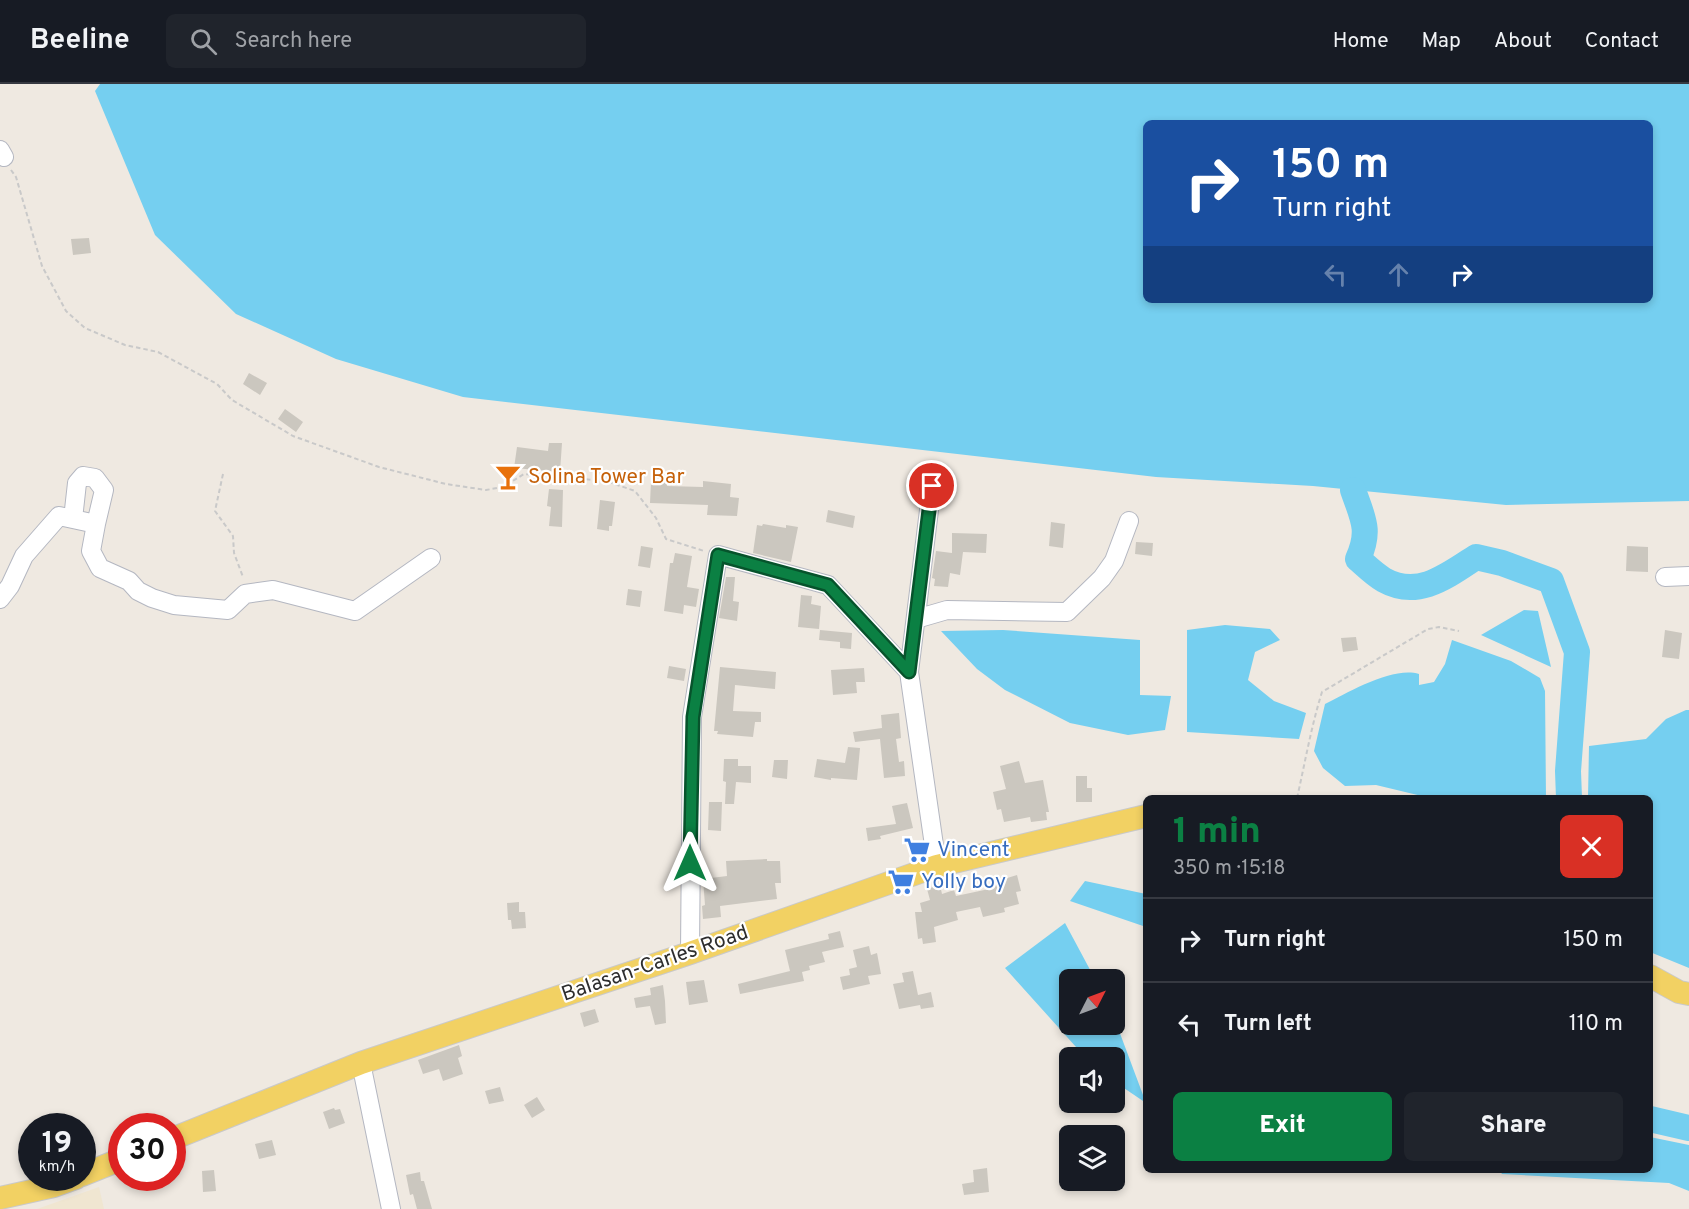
<!DOCTYPE html>
<meta charset="utf-8">
<style>
body{margin:0;font-family:Overpass,sans-serif;background:#20242c;color:#f1f3f6;height:100vh;display:flex;flex-direction:column;font-size:22px;white-space:nowrap}
*{box-sizing:border-box;margin:0}
p{font-size:20px;color:#9ea1a6}
.icon{flex:none;width:33px;height:33px;fill:none;stroke:currentColor;stroke-width:2;stroke-linecap:round;stroke-linejoin:round}
.map{position:relative;flex:1;overflow:hidden}
.sheet{position:absolute;left:1143px;top:711px;width:510px;height:378px;display:flex;flex-direction:column;background:#171b24;border-radius:9px;box-shadow:0 3px 9px #0003}
.sheet>*{flex:none}
.hud{position:absolute;left:1143px;top:36px;width:510px;height:183px;border-radius:9px;box-shadow:0 3px 9px #0003;background:#1a4fa0;color:#fff;overflow:hidden}
.needle{width:39px;rotate:48deg}
.buttons{position:absolute;left:1059px;top:885px;display:grid;gap:12px}
.buttons a{display:grid;place-items:center;width:66px;height:66px;border-radius:9px;background:#171b24;box-shadow:0 3px 9px #0003;font-size:30px}
.speed{position:absolute;left:18px;top:1029px;display:flex;gap:12px;font-size:30px;font-weight:700;text-align:center}
.speed>*{display:grid;place-content:center;width:78px;height:78px;border-radius:50%;background:#171b24;box-shadow:0 3px 9px #0003;line-height:1}
.speed small{font-size:15px;font-weight:400}
.speed .limit{border:9px solid #d22;background:#fff;color:#111}
.pin{position:absolute;display:grid;place-items:center;width:51px;height:51px;color:#fff;margin:-26px;border:3px solid #fff;border-radius:50%;box-shadow:0 2px 6px #0007}
.me{position:absolute;width:66px;margin:-33px;rotate:0deg;stroke-linejoin:round;filter:drop-shadow(0 0 4px #0008)}
.turn{display:flex;align-items:center;gap:21px;height:126px;padding:0 30px;font-size:27px}
.turn .icon{width:78px;height:78px;stroke-width:2.5}
.turn b{display:block;font-size:42px;line-height:51px}
.lanes{display:flex;align-items:center;height:57px;padding:0 30px;background:#0003;justify-content:center;gap:30px;direction:ltr}
.lanes .off{opacity:.35}
.round{display:grid;place-items:center;flex:none;width:63px;height:63px;border-radius:9px;background:#20242c}
.head{display:flex;align-items:center;justify-content:space-between;height:102px;padding:0 30px}
h1{font-size:36px;font-weight:800;line-height:45px;color:#0b8043}
.action{display:flex;gap:12px;margin-top:auto;padding:12px 30px}
.action a{flex:1;height:69px;border-radius:9px;background:#0b8043;color:#fff;font-size:24px;font-weight:800;line-height:69px;text-align:center}
.action a+a{background:#20242c;color:#f1f3f6}
ul{padding:0;list-style:none}
li{display:flex;align-items:center;gap:18px;height:84px;padding:0 30px;border-top:2px solid #363941}
li div{flex:1}
li b{display:block;font-size:22px}
li em{font-style:normal}
header{display:flex;align-items:center;gap:36px;box-sizing:border-box;height:84px;padding:0 30px;background:#171b24;border-bottom:2px solid #363941}
header strong{font-size:28px}
nav{display:flex;gap:33px;margin-inline-start:auto;font-size:21px}
.search{width:420px;height:54px;background:#20242c;display:flex;align-items:center;gap:15px;box-sizing:border-box;padding:0 21px;border-radius:9px;color:#9ea1a6;font-size:22px}
.map>svg:first-child{display:block}
.education{fill:#f0e6d1}
.water{fill:#75cff0;fill-rule:evenodd}
.lines{fill:none;stroke-linecap:round;stroke-linejoin:round}
.river{stroke:#75cff0;stroke-width:26}
.building{fill:#cbc7bf}
.minor-casing{stroke:#b4b7c1;stroke-width:20}
.major-casing{stroke:#c9c9c9;stroke-width:24}
.path{stroke:#c9c9c9;stroke-width:2;stroke-dasharray:4.5 3;stroke-linecap:butt}
.minor{stroke:#fff;stroke-width:18}
.major{stroke:#f2d163;stroke-width:22}
.route-casing{stroke:#07532c;stroke-width:15}
.route{stroke:#0b8043;stroke-width:10}
.labels{text-anchor:middle;dominant-baseline:central;stroke-width:4.5;stroke-linejoin:round;paint-order:stroke}
.food-label{font-size:21px;fill:#c56008;stroke:#fff;text-anchor:start}
.shop-label{font-size:21px;fill:#366cbe;stroke:#fff;text-anchor:start}
.street-label{font-size:21px;fill:#2e2e2e;stroke:#fff}
</style>
<header>
<strong>Beeline</strong>
<div class="search"><svg class="icon" aria-label="search" viewBox="0 0 24 24"><circle cx="10" cy="10" r="6"/><path d="M15 15l6 6"/></svg>Search here</div>
<nav><a>Home</a><a>Map</a><a>About</a><a>Contact</a></nav>
</header>
<div class="map">
<svg width="1689" height="1125" viewBox="0 0 1689 1125">
<rect width="100%" height="100%" fill="#efe9e1"/>
<!-- education -->
<path class="education" d="M99 1103 104 1125H37Z"/>
<!-- water -->
<path class="water" d="M100 0H1689V417L1506 421 1313 402 1156 393 463 313 336 275 236 230 155 151 95 7ZM1146 39H1650V216H1146Z
M1524 526 1538 527 1551 583 1481 551Z
M1225 541 1270 545 1280 556 1255 568 1248 596 1274 617 1306 629 1299 655 1187 648V546Z
M1003 546 1140 556V611L1171 612 1165 646 1128 651 1070 639 1005 606 977 585 941 547Z
M1452 556 1511 577 1540 594 1545 607 1546 714H1430L1376 701 1345 702 1323 684 1314 667 1325 620C1349 608 1393 582 1419 590V601L1434 598 1445 580Z
M1686 626H1689V884L1650 868V714H1588L1589 662 1646 655 1666 635Z
M1085 797 1146 810V843L1070 817Z
M1065 839 1095 895 1070 896V940H1114L1115 936 1146 1019 1115 998 1114 974 1085 973 1005 884Z
M1650 1053 1689 1061V1107L1669 1099 1502 1090 1499 1086H1650Z"/>
<g class="lines">
<!-- river -->
<path class="river" d="M1353 406C1363 435 1371 446 1358 475 1366 482 1375 491 1384 496 1418 515 1447 492 1476 473L1502 479 1551 497 1577 568 1568 687 1569 714
M1650 1035 1689 1044"/>
</g>
<!-- building -->
<path class="building" d="M89 154 91 169 73 171 71 155Z
M249 289 267 299 260 311 243 300Z
M285 325 303 338 296 348 278 335Z
M549 359H562L560 388 514 384 517 363 548 367Z
M651 397 667 398V402L703 403V397L731 400 730 413 739 414 737 432 707 431 708 421 650 419Z
M549 405 563 406 562 443 549 442 551 423 547 422Z
M600 416 615 418 612 442H609V447L597 445Z
M828 426 855 432 853 444 826 438Z
M1051 438 1065 440 1063 464 1049 462Z
M763 440 786 444V441L798 443 791 478 753 469 757 441 762 442Z
M952 449 987 450 986 469 963 468 960 491 950 489 948 503 934 502 935 495 932 494 936 467 952 469Z
M1136 458 1153 459 1152 472 1135 470Z
M641 462 653 464 650 484 638 482Z
M1627 462 1648 463V488L1626 487Z
M675 469 692 472 687 503 699 505 696 523 684 521 683 530 664 527 670 479H673Z
M726 493H735L733 517 739 518 737 537 719 534Z
M628 505 642 507 640 523 626 521Z
M801 511 812 512 811 520 821 522 819 545 798 543Z
M820 546 852 549 851 565 840 564V558L819 556Z
M1665 546 1682 549 1679 575 1662 573Z
M1356 553 1358 566 1343 568 1341 554Z
M669 582 686 585 684 597 667 594Z
M720 583 776 588 775 605 735 601 733 627 761 628V638H755L753 653 717 650 718 647H714Z
M864 584 865 598H856L857 609 833 611 831 586Z
M899 629 901 654 896 655 899 678 904 677 905 692 884 694 880 655 855 658 853 648 882 644 881 631Z
M848 663 860 664 857 696 831 694V696L814 693 817 675 845 679Z
M724 675H738V682H751V699L736 698 734 720H725L726 698 723 697Z
M774 676H788L787 695 772 693Z
M1019 677 1025 699 1043 696 1049 728H1046L1047 736 1031 738 1030 733 1004 738 1001 725 997 726 993 708 1006 705 1000 682Z
M1076 692H1087V704H1092V718H1076Z
M709 718H722L721 747 708 746Z
M907 719 913 744 880 752 881 755 868 757 866 744 896 740 892 722Z
M767 775V777H780L781 799H775L777 815 720 822 721 833 703 835 702 822 705 821 703 795 727 792 726 777Z
M1017 791 1021 807 1016 808 1019 820 1004 824 1005 828 983 833 980 823 956 828 958 836 934 843 936 858 923 860 922 854 918 855 915 828H922L920 819 930 816 927 805 940 801 942 810 954 806 956 812 989 805 988 802 1005 798 1004 795Z
M519 818V828H525L526 844 512 845 511 836H508L507 819Z
M840 847 844 863 822 868 825 878 809 882 810 886 802 888 804 897 740 910 738 900 790 887 785 866 829 855 828 850Z
M869 862 871 871 877 869 881 890 868 892 870 900 843 906 840 893 850 891 849 885 857 883 853 866Z
M913 887 918 911 931 908 934 923 921 925 920 921 899 925 893 900 904 898 902 889Z
M704 896 708 918 689 921 686 898Z
M663 901 665 917 666 939 655 941 650 922 636 924 634 914 651 911 650 904Z
M595 925 599 938 584 943 580 929Z
M459 961 462 972 458 974 463 990 443 997 439 985 423 990 418 976Z
M500 1003 504 1017 489 1020 485 1007Z
M537 1013 545 1026 532 1034 524 1021Z
M334 1024 335 1026 340 1025 345 1039 329 1045 323 1028Z
M272 1056 276 1071 259 1075 255 1060Z
M987 1084 989 1108 964 1111 962 1100 974 1098 973 1086Z
M214 1086 216 1107 203 1108 202 1087Z
M420 1088 421 1097H424L432 1125H417L413 1110 410 1111 406 1091Z"/>
<g class="lines">
<!-- minor casing -->
<g class="minor-casing">
<path id="minor" d="M0 66 4 73
M73 435 77 399 83 392 95 394 104 406 96 440
M1665 493 1689 492
M0 515 10 502 24 472 59 432 96 440 91 467 100 484 129 497 138 507 152 514 174 521 228 526 245 510 273 506 355 527 431 474
M916 535 947 526 1067 528 1102 494 1114 477 1129 437
M909 588 932 402
M690 869 692 633 718 471 828 501 909 588 937 782
M361 979 391 1125"/>
</g>
<!-- major casing -->
<g class="major-casing">
<path id="major" d="M1650 892 1679 908 1689 910
M172 1055 361 979 690 869 937 782 1146 732
M82 1091 122 1075
M0 1114 54 1102 76 1094"/>
</g>
<!-- path -->
<path class="path" d="M11 86 16 93 42 182 66 227 85 244 125 261 158 268 217 300 232 316 293 352 379 383 446 400 486 406 503 403 524 390 606 397 635 407 656 434 666 455 704 467
M223 390 215 427 233 452 234 469 243 493
M1297 714C1305 679 1311 643 1322 608L1428 545 1439 543 1459 547"/>
<!-- minor -->
<use href="#minor" class="minor"/>
<!-- major -->
<use href="#major" class="major"/>
</g>
<g class="lines">
<!-- route casing -->
<g class="route-casing">
<path id="route" d="M690 779 693 633 718 471 828 501 909 588 932 402"/>
</g>
<!-- route -->
<use href="#route" class="route"/>
</g>
<!-- icons -->
<defs>
<g id="bar-bare" transform="scale(2.07)"><path d="M-6-5H6L.8 .8V4.5H3.5V6h-7V4.5H-.8V.8Z" fill="#e8710a" stroke="#fff" stroke-width="2.5" paint-order="stroke"/></g>
<g id="supermarket-bare" transform="scale(2.07)"><path d="M-6-5.5h2.5l.6 2H6L4.5 2H-2.5L-4.4-4H-6ZM-1.5 3.2a1.3 1.3 0 1 0 .1 0ZM3 3.2a1.3 1.3 0 1 0 .1 0Z" fill="#3f7fe0" stroke="#fff" stroke-width="2.5" paint-order="stroke"/></g>
</defs>
<g fill-rule="evenodd">
<use href="#bar-bare" x="508" y="393"/>
<use href="#supermarket-bare" x="917" y="766"/>
<use href="#supermarket-bare" x="901" y="798"/>
</g>
<g class="labels">
<!-- food labels -->
<g class="food-label">
<text x="528" y="393">Solina Tower Bar</text>
</g>
<!-- shop labels -->
<g class="shop-label">
<text x="937" y="766">Vincent</text>
<text x="921" y="798">Yolly boy</text>
</g>
<!-- street labels -->
<g class="street-label">
<text transform="translate(655 880) rotate(-19)">Balasan-Carles Road</text>
</g>
</g>
</svg>
<div class="buttons">
<a><svg class="needle" viewBox="-14 -14 28 28"><path d="M0-13l5 13h-10z" fill="#e53935"/><path d="M0 13l5-13h-10z" fill="#9ea1a6"/></svg></a>
<a><svg class="icon" aria-label="sound" viewBox="0 0 24 24"><path d="M4 9h4l5-4v14l-5-4H4zM17 9q2 3 0 6"/></svg></a>
<a><svg class="icon" aria-label="layers" viewBox="0 0 24 24"><path d="M12 4l9 5-9 5-9-5zM3 14l9 5 9-5"/></svg></a>
</div>
<div class="speed"><div>19<small>km/h</small></div><div class="limit">30</div></div>
<div class="pin" style="left:932px;top:402px;background:#d93025"><svg class="icon" aria-label="arrive" viewBox="0 0 24 24"><path d="M6 21V4h12l-3 4 3 4H6"/></svg></div>
<svg class="me" style="left:690px;top:779px" viewBox="-20 -20 40 40"><path d="M0-17L14 15 0 8-14 15z" fill="#0b8043" stroke="#fff" stroke-width="4"/></svg>
<div class="hud">
<div class="turn"><svg class="icon" aria-label="right" viewBox="0 0 24 24"><path d="M7 20v-9h11M14 6l5 5-5 5"/></svg><div><b>150 m</b>Turn right</div></div>
<div class="lanes"><svg class="icon off" aria-label="left" viewBox="0 0 24 24"><path d="M17 20v-9H6M10 6l-5 5 5 5"/></svg><svg class="icon off" aria-label="ahead" viewBox="0 0 24 24"><path d="M12 20V5M6 11l6-6 6 6"/></svg><svg class="icon" aria-label="right" viewBox="0 0 24 24"><path d="M7 20v-9h11M14 6l5 5-5 5"/></svg></div>
</div>
<section class="sheet">
<div class="head"><div><h1>1 min</h1><p>350 m · 15:18</p></div><a class="round" style="background:#d93025;color:#fff"><svg class="icon" aria-label="close" viewBox="0 0 24 24"><path d="M6 6l12 12M18 6L6 18"/></svg></a></div>
<ul>
<li><svg class="icon" aria-label="right" viewBox="0 0 24 24"><path d="M7 20v-9h11M14 6l5 5-5 5"/></svg><div><b>Turn right</b></div><em>150 m</em></li>
<li><svg class="icon" aria-label="left" viewBox="0 0 24 24"><path d="M17 20v-9H6M10 6l-5 5 5 5"/></svg><div><b>Turn left</b></div><em>110 m</em></li>
</ul>
<div class="action"><a>Exit</a><a>Share</a></div>
</section>
</div>
